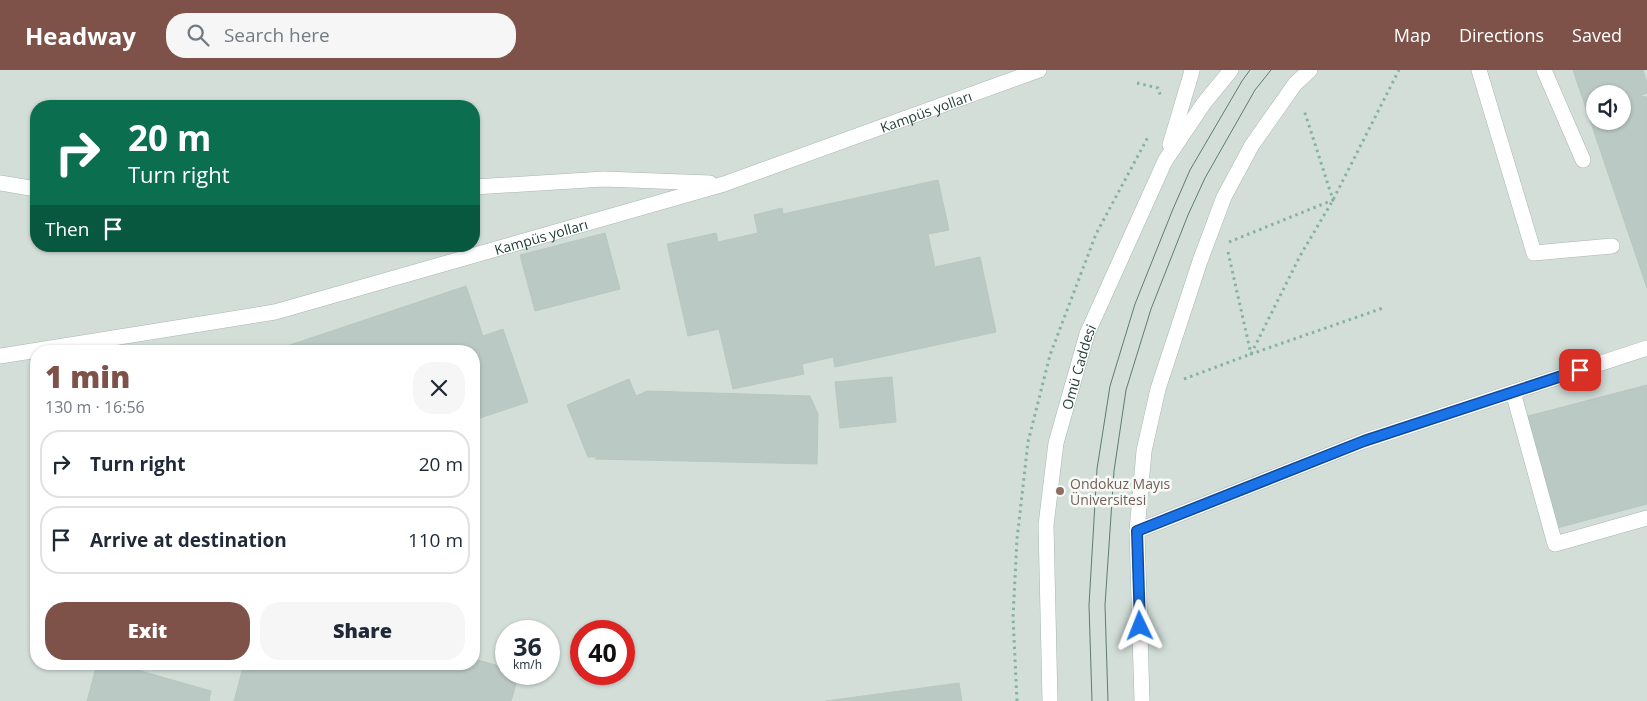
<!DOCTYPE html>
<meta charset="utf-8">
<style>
body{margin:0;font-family:"Open Sans",sans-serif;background:#f6f6f7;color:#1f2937;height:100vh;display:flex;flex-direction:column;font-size:19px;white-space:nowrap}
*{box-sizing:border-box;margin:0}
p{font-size:16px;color:#747a83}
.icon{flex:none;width:28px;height:28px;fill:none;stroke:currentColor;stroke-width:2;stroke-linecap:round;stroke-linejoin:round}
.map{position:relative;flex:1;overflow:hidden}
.side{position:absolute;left:30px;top:275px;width:450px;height:325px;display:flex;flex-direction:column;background:#fff;border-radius:20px;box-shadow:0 1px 4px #0004}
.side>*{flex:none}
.top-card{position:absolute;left:30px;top:30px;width:450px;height:152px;border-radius:20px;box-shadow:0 1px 4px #0004;background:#0b6e4f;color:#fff;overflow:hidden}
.tools{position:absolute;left:1586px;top:15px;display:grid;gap:10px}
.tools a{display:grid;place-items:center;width:45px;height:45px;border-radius:50%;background:#fff;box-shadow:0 1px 4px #0004;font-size:25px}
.speed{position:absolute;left:495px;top:550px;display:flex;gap:10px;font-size:25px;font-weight:700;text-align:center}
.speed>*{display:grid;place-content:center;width:65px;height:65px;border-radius:50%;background:#fff;box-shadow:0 1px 4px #0004;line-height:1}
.speed small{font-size:12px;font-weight:400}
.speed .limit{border:8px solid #d22;background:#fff;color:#111}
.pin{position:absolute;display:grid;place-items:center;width:42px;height:42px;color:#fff;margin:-21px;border-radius:10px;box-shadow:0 2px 8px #0006}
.me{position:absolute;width:55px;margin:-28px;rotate:358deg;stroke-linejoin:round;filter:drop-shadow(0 0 4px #0008)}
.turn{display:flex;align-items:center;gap:18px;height:105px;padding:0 15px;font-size:22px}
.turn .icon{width:65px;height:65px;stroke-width:2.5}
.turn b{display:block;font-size:35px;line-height:42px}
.then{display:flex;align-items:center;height:48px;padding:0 15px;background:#0003;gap:10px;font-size:19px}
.round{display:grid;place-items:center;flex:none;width:52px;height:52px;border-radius:20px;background:#f6f6f7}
.head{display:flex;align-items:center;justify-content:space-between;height:85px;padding:0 15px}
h1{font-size:30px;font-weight:800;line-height:38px;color:#7e5249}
.action{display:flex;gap:10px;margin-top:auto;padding:10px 15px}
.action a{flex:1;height:58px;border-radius:20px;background:#7e5249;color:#fff;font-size:20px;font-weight:800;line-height:58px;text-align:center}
.action a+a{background:#f6f6f7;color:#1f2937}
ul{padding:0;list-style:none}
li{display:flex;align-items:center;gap:15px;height:68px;margin:0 10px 8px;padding:0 5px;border:2px solid #e0e1e3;border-radius:20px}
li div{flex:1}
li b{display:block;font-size:19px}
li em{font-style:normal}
header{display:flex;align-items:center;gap:30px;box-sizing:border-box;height:70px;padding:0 25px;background:#7e5249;color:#fff}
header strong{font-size:24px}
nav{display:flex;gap:28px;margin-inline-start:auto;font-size:18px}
.search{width:350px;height:45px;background:#f6f6f7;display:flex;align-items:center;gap:12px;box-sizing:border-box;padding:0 18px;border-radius:20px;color:#747a83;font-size:19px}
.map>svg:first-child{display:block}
.built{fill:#d3ded9;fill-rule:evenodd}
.building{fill:#bac9c3;stroke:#b7c8c1;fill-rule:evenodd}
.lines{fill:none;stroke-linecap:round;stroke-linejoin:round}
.minor-casing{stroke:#a7b6b1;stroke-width:16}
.path{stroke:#85b2a4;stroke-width:3;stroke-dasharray:2.5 4;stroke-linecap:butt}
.minor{stroke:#fff;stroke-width:15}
.tram{stroke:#5e7b74;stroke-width:1}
.route-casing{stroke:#114b97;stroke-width:12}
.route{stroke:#1a73e8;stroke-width:9}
.education-dot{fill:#8d6e63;stroke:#f6faf8;stroke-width:2}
.labels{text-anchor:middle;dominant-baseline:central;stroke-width:5;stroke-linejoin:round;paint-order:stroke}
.street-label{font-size:14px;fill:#244039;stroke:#f6faf8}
.education-label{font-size:14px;fill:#785e54;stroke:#f6faf8;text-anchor:start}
</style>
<header>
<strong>Headway</strong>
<div class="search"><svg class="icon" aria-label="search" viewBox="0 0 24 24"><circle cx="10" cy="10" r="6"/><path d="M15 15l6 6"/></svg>Search here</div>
<nav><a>Map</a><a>Directions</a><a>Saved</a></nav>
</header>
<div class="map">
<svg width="1647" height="631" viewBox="0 0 1647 631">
<rect width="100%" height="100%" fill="#e5eeea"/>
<!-- built -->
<path class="built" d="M0 0H1647V631H0ZM1595 24H1622V51H1595ZM36 36H474V176H36ZM36 281H474V594H36ZM506 561H549V604H506ZM581 561H624V604H581Z"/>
<!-- building -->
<path class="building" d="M1573 0H1643L1647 13V23L1639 26 1647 27V218ZM1595 24H1622V51H1595Z
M938 110 949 160 928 164 935 197 980 187 996 262 835 297 833 287 802 294 804 304 733 319 719 259 688 266 667 174 716 163 718 172 758 163 754 145 782 138 783 144Z
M605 163 620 219 535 241 520 185Z
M466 216 483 266 503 259 528 332 474 350V281H279L278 279Z
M892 307 896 352 840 358 835 312Z
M629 309 636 326 647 321 810 326 818 344 817 394 595 389 599 387H588L567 335Z
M1647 315V434L1557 458 1528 346Z
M474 589 506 598V604H519L511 631H234L244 594H474Z
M97 594H116L211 621 209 631H87Z
M959 613 962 631H826Z"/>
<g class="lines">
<!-- minor casing -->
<g class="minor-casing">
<g id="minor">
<path d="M1479 0 1534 183 1612 176"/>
<path d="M1544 0 1583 90"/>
<path d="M1170 75 1192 1 1191 0"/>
<path d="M0 113 36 119"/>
<path d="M474 117 604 109 710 113"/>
<path id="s1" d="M0 286 275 242 724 114 1039 0"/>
<path d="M1513 322 1555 474 1647 448"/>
<path d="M1137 461 1364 371 1647 278"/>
<path id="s2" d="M1050 631 1046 455 1056 373 1087 264 1165 91 1204 33 1231 0"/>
<path d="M1142 631 1137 461 1144 381 1158 319 1200 191 1224 127 1252 75 1295 14 1310 0"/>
</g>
</g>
<!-- path -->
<path class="path" d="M1137 13 1158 18 1161 27
M1229 172 1333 130 1304 40
M1228 182 1251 284 1383 238
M1184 309 1251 284 1300 186 1333 130 1399 0
M1017 631 1013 547 1017 469 1028 372 1050 285 1096 164 1148 67"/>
<!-- minor -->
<use href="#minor" class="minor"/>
<!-- tram -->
<path class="tram" d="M1092 631 1089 535 1097 399 1110 316 1135 234 1173 139 1190 100 1242 11 1250 0
M1108 631 1105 535 1114 401 1126 320 1151 239 1188 145 1205 108 1255 20 1271 0"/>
</g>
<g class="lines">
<!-- route casing -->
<g class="route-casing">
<path id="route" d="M1140 556 1137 461 1364 371 1580 300"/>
</g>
<!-- route -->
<use href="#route" class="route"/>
</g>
<!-- markers -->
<circle class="education-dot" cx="1060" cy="421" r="5"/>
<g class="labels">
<!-- street labels -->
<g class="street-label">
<text stroke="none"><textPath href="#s1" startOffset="960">Kampüs yolları</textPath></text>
<text stroke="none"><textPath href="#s1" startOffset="555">Kampüs yolları</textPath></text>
<text stroke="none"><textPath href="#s2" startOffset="338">Omü Caddesi</textPath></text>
</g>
<!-- education labels -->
<g class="education-label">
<text x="1070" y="413">Ondokuz Mayıs<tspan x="1070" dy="16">Üniversitesi</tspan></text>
</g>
</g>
</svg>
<div class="tools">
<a><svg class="icon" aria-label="sound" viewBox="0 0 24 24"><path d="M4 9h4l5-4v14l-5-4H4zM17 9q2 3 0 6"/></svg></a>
</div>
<div class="speed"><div>36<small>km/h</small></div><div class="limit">40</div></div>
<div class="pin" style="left:1580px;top:300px;background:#d93025"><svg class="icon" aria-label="arrive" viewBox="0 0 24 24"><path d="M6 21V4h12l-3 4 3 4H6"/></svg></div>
<svg class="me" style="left:1140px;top:556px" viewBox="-20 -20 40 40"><path d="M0-17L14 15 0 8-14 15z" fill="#1a73e8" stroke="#fff" stroke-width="4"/></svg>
<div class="top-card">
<div class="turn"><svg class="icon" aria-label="right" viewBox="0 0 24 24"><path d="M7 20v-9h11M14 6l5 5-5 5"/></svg><div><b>20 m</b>Turn right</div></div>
<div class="then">Then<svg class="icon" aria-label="arrive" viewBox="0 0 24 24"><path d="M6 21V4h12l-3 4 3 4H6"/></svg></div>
</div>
<section class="side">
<div class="head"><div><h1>1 min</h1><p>130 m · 16:56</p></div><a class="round"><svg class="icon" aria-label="close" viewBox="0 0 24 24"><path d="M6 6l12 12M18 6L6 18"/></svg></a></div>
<ul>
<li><svg class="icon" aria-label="right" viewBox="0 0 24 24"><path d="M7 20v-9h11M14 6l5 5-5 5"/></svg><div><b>Turn right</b></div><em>20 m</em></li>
<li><svg class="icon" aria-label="arrive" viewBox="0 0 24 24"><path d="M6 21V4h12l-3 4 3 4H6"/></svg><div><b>Arrive at destination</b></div><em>110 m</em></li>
</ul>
<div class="action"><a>Exit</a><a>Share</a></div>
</section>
</div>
